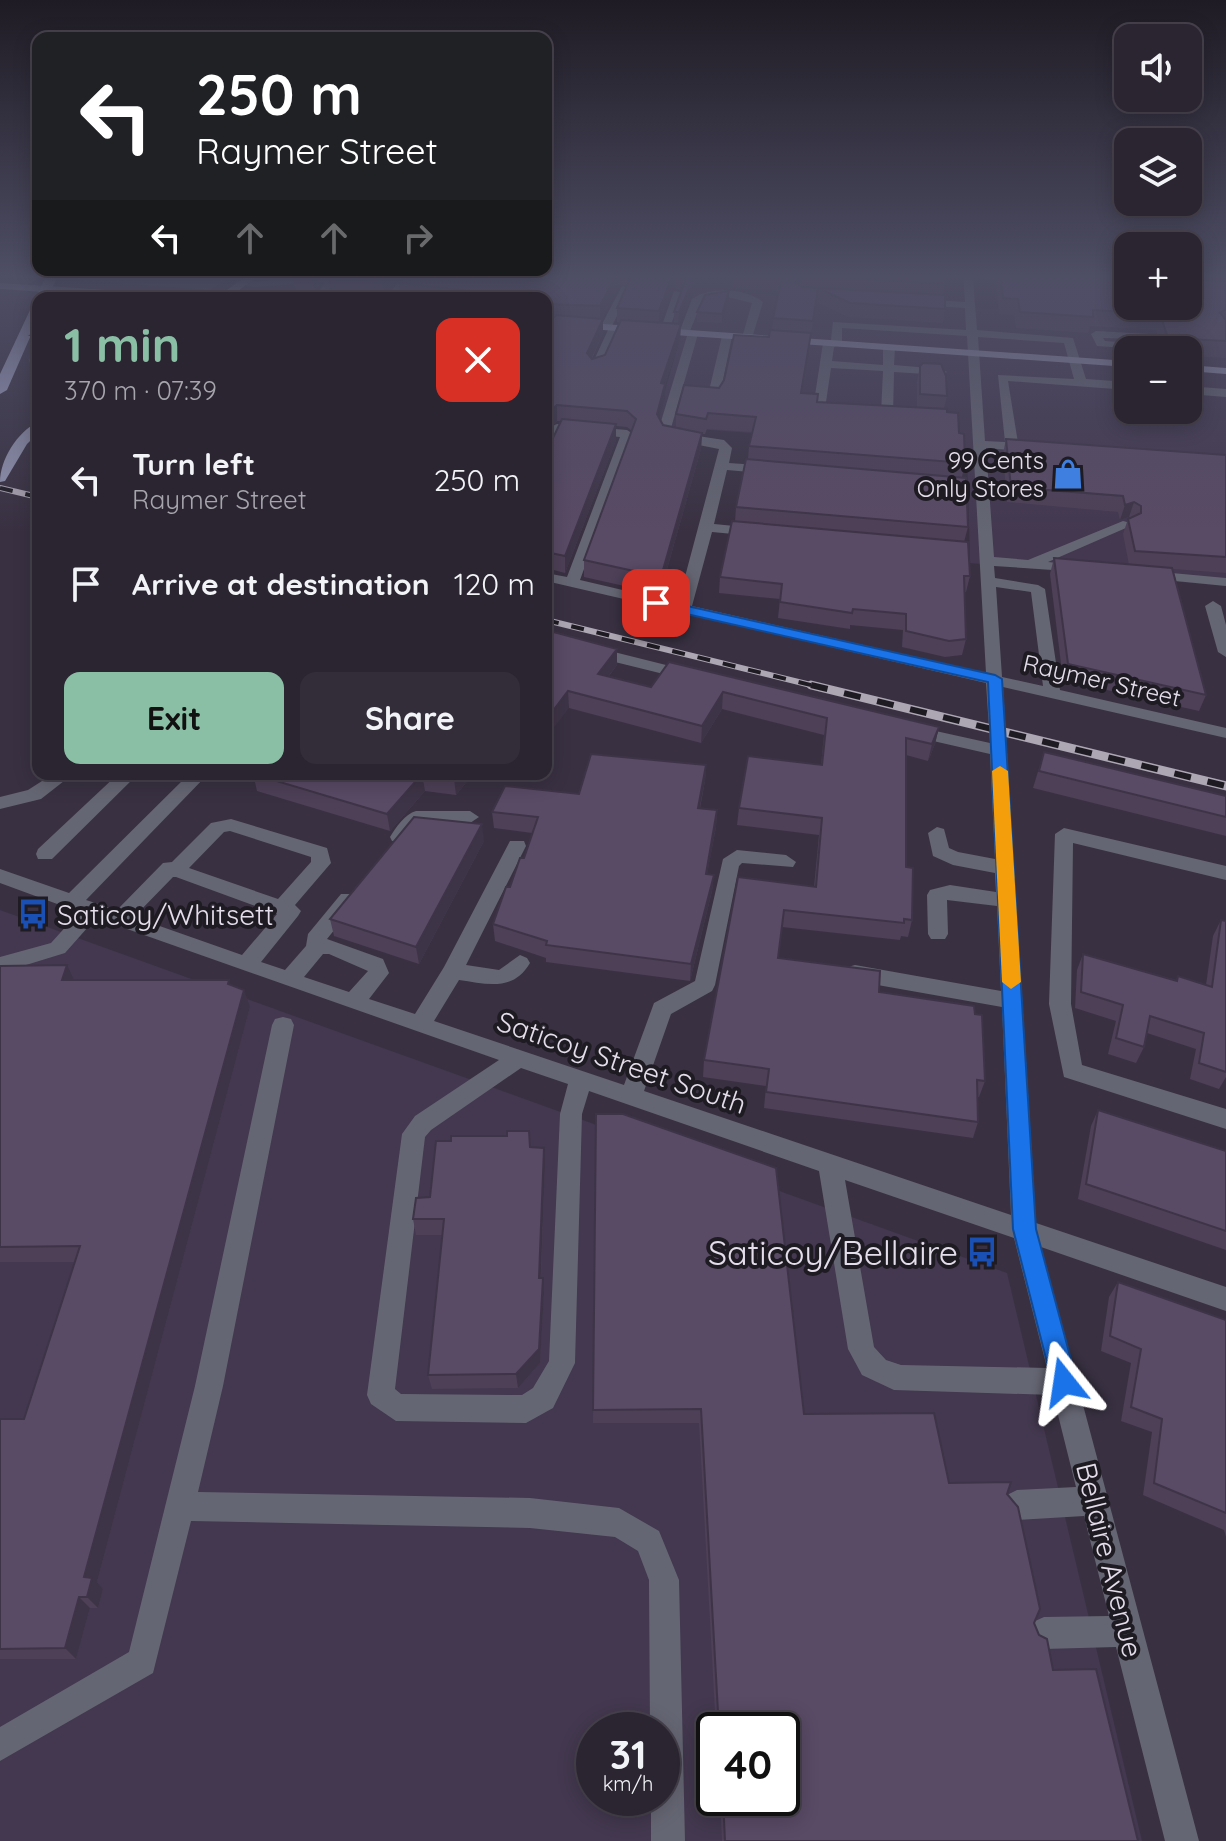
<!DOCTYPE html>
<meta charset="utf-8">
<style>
body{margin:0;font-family:Quicksand,sans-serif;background:#332d3a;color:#f1f3f6;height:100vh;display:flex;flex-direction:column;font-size:30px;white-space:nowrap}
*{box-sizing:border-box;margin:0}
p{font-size:26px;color:#a6a5ac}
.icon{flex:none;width:44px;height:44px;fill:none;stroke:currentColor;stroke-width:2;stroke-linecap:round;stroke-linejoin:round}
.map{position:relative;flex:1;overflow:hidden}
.side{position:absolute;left:32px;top:292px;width:520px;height:488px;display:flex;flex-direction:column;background:#2b2532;border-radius:16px;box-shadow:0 4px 20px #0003,0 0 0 2px #47424d}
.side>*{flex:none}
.banner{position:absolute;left:32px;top:32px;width:520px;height:244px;border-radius:16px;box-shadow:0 4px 20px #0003,0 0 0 2px #47424d;background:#202124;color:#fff;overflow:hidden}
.buttons{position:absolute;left:1114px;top:24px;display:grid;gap:16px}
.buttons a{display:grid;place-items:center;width:88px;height:88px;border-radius:16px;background:#2b2532;box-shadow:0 4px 20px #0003,0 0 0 2px #47424d;font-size:40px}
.speed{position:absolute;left:576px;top:1712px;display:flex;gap:16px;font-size:40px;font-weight:700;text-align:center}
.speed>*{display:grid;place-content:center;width:104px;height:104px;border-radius:50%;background:#2b2532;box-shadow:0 4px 20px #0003,0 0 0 2px #47424d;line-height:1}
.speed small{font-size:20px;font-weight:400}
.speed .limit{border:4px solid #111;border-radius:12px;background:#fff;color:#111}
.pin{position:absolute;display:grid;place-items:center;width:68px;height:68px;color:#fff;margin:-34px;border-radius:16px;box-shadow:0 4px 12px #0006}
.me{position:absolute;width:88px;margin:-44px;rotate:345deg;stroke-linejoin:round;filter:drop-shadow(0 0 6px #0008)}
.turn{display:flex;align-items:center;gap:28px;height:168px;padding:0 32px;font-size:36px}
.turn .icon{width:104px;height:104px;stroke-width:2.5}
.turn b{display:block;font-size:56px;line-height:68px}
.lanes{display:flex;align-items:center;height:76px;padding:0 32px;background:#0003;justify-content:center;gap:40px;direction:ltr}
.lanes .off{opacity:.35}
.round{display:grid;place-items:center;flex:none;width:84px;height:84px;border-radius:16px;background:#332d3a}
.overview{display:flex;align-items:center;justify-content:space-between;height:136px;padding:0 32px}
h1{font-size:48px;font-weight:700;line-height:60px;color:#8abfa5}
.cta{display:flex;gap:16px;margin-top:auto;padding:16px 32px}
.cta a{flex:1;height:92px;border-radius:16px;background:#8abfa5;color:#111;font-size:32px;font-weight:700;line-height:92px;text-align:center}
.cta a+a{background:#332d3a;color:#f1f3f6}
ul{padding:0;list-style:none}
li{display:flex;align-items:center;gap:24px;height:104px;padding:0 32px}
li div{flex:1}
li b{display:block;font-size:30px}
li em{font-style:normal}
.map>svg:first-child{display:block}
.built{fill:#43384f;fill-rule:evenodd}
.green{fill:#3a5344}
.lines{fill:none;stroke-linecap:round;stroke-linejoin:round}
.minor{fill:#656673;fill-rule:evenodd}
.major{fill:#9495b1;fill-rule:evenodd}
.highway{fill:#a6a8c9;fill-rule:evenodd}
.rail-far1-casing{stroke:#ada6b3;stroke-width:6}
.rail-casing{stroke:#ada6b3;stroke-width:9}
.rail-far1{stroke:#1f1b23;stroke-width:4;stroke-dasharray:13;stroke-linecap:butt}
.rail{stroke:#1f1b23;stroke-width:6;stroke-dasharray:17;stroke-linecap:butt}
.wall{fill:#4d4057;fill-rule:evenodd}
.shaded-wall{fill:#3e3447}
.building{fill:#594a65;stroke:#3e3447;stroke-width:2}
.route{fill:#1a73e8;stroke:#114b97;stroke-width:2}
.slow{fill:#f59e0b}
.labels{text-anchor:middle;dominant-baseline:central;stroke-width:8;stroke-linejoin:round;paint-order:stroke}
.far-poi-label{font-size:24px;fill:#e4deea;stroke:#1f1b23;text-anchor:end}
.far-street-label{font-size:24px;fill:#e4deea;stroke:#1f1b23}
.poi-label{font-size:28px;fill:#e4deea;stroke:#1f1b23;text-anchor:start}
.street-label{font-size:28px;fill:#e4deea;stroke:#1f1b23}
.near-poi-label{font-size:34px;fill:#e4deea;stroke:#1f1b23;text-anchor:end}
</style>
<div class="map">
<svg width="1226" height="1841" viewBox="0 0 1226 1841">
<rect width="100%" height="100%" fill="#393142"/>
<!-- built -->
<path class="built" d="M694 290 1226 324V586L970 563 967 449 655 426ZM1128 350H1188V410H1128Z
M0 910 1007 1273 1142 1841H0ZM594 1730H662V1798H594ZM714 1730H782V1798H714Z"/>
<!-- green -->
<path class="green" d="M71 274H237L209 290 75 280Z"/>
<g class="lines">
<!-- minor -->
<path class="minor" d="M404 274H414L396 298H386Z
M963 274H1001L1029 279 1024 282 973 278 977 330 1073 338 1086 379 1128 382V390L1008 381 1018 443 1037 448 1031 452 986 448 994 557 1028 560 1123 521 1135 524 1048 562 1084 566V572L994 566 995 578 1038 585 1045 589 1060 690 1226 728V738L1003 687 1036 1223 1226 1287V1311L1041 1247 1199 1841H1165L1116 1647 1044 1649 1033 1644 1028 1633 1033 1622 1044 1617 1109 1616 1084 1516 1017 1520 1007 1515 1002 1505 1007 1495 1017 1490 1076 1487 1053 1395 894 1390 862 1375 848 1349 819 1171 589 1091 582 1114 575 1363 553 1408 526 1423 396 1421 371 1404 367 1395 402 1134 415 1116 499 1060 96 918 65 953 0 973V957L51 943 79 912 0 883V869L69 893 189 774H208L86 900 117 910 163 863 172 862 211 823 231 819 327 848 331 863 295 905 301 911 298 916 261 962 285 970 306 946 308 934 341 894H355L358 899 355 904 327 939 383 959 389 973 369 999 415 1014 444 967 510 841H524L526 846 466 965 499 970 520 955 527 958 530 963C513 992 487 984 459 980L434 1021 624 1085 654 1003 695 981 723 859 737 850 786 855 796 862 793 867 742 863 739 866 715 985 712 991 671 1014 644 1091 1011 1215 1002 1007 855 981 848 979 845 973 848 967 855 965 1001 991 997 906 947 900 948 934 945 939H931L928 934 927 895 930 890 950 885 996 892 995 873 953 865 933 856 928 833 937 827 944 829 949 848 958 852 995 859 990 754 907 735 904 731 913 726 990 743 986 683 546 581V573L567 577 620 437 561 432 551 453 546 454C546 443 545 428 557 424L627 430 633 434 580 580 678 603 719 449 663 438 659 428 687 336 679 333 692 299C711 286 745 288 763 302L752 338 747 341 742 338 752 303 728 297 702 301 690 331 698 334 671 428 672 432 724 440 732 448 729 463 771 466 778 470 771 474 727 470 714 524 755 528 762 532 755 536 712 532 692 606 986 673 967 336 842 328V344L834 347 832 361 883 365V348L889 345 895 348 894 365 941 369 947 372 941 375 894 372 893 414 887 418 881 414 883 371 831 368 826 402 830 406 848 410C837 418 822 413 814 402L823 343 831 340 833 322 966 330 965 308 919 305 914 302 919 299 965 302ZM978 337 1064 343 1074 379 998 375 1005 442 985 441ZM996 587 1031 592 1043 686 1002 677ZM230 831 311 857V862L278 899 189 868 224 832ZM173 877H176L277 914 242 955 134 917ZM323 954H329L368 971 349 992 304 977ZM521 1068 568 1084 560 1114 549 1361 533 1388 522 1395 401 1394 395 1389 425 1137 431 1130ZM845 1180 1014 1238 1047 1368 901 1365 886 1360 874 1347Z
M310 275 336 281 323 298H313L325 283 321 282 254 287 238 284Z
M622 286 631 288 612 326 620 328 602 369 592 371 590 369 608 330 600 328Z
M674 291 683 293 668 332 659 334Z
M1096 331 1149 334 1156 350 1097 346 1091 334ZM1103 338 1141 339 1142 344 1105 341Z
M727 333 732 336 720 395 714 399 708 395 722 336Z
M1188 386 1226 389V397L1188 394Z
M1150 571 1226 578V586L1145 578 1143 575Z
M1213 601 1221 606 1226 625V657L1218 652 1205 606Z
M546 635 694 672 696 675 688 680 546 645Z
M53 774H73L41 799 0 809V797L28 790Z
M118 774H138L52 859H38L36 854 38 849Z
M416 811H470L479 817 470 823H421L406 841H392L390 837C396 827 405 814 416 811Z
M1064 828 1226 866V880L1073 843 1071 1004 1082 1065 1226 1109V1129L1064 1077 1049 1004 1055 834Z
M283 1017 291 1019 294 1025 223 1386 198 1492 530 1498 619 1508 659 1531 679 1580 685 1841H651V1798H662V1730H650L649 1580 638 1551 615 1537 530 1528 191 1521 153 1673 0 1761V1727L129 1652 195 1386 272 1025 275 1019Z"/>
<!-- major -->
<path class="major" d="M249 274H261L228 298H216Z
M0 283 183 295 188 298H136L0 289Z
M546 320 1128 361V367L546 326Z
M1188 365 1226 368V374L1188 371Z
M38 422V433L27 444 5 481 0 482C0 460 17 432 38 422Z"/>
<!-- highway -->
<path class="highway" d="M47 274H59L47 298H38V319L7 390 0 394V374Z"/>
<!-- rail-far1 casing -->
<g class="rail-far1-casing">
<path id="rail-far1" d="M0 488 38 497
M546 620 819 687"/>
</g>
<!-- rail casing -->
<g class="rail-casing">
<path id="rail" d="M811 685 1226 786"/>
</g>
<!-- rail-far1 -->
<use href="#rail-far1" class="rail-far1"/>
<!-- rail -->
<use href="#rail" class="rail"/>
</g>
<!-- wall -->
<path class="wall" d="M292 274H318L319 285 314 292 295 290Z
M320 274H400L384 296 331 293 329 279 330 277Z
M406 274H943L945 284 943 295 945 309 943 323 848 317 816 302 802 393 817 402 917 407V381L920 366 947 396 944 408 959 433 965 463 962 477 968 527 964 542 970 576 966 592H964L966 639 962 655 945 657 902 647 903 630 850 625V629L778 618 780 599 719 593 720 577 735 522 736 507 748 460 749 446 752 432 707 429 705 434H702L701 449 660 594 584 577V560L632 431 627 427 616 426V440L565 573 546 568V441L553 438 561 421H557L546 431V325L553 318H546V298L400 297 399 283ZM619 285H627L617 308V322H619L605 355 592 359 603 333 602 318ZM675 288 682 290 674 312V323L660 322 671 290ZM732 288 779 291 773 318 772 330 769 337 719 388 676 414V428L663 425 659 418 665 399V385L680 338 681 324H679L692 294Z
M998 274H1226V358L1188 356V350H1162L1156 330 1090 326 1088 333 1016 328 1014 315 999 314 996 282Z
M729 300 722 323 697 322V312Z
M38 330V369H32L28 358 34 344 31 335Z
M1006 439 1226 455V573L1173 569 1206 695 1199 711 1063 680 1050 574 1054 558 1129 565 1123 534 1128 519 1130 518 1129 517 1120 520 1118 512 1007 502 1003 454Z
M546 630 617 649V665L609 676 651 687 669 662 939 727 935 744 928 761 906 755V867L912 920 908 937 901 936 900 940 782 927 778 958 879 992 975 1014 985 1081 979 1097H977L978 1122 973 1138 764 1108 766 1086 703 1077 704 1060 738 877 814 887 819 835 737 825 739 808 821 765 824 735 722 709 701 743 569 708Z
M1044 752 1226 796V836L1033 788Z
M706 765 705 781 700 808 717 810 716 827 707 874 714 875 712 891 690 981 546 962V958L495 941 493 924 524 858 532 833 494 828 492 812 579 794Z
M253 774H473L456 795 425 791 390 831 257 791Z
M500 774H518L515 778Z
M484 841 419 964 334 936 330 919Z
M1221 920 1226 921V1077L1219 1089 1190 1079 1196 1049 1147 1033 1144 1047 1136 1063 1108 1054 1116 1021 1075 1008 1077 970 1083 954 1176 980 1178 976 1206 985 1213 936Z
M0 966 74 980 231 985 250 1007 97 1582 103 1589 98 1608H90L76 1659H0V1419H24L75 1262H0Z
M1098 1110 1226 1151V1250L1078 1199 1091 1126Z
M596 1114 804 1414 949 1483 1007 1494 1034 1623 1053 1670 1138 1841H722L720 1798H782V1730H716L699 1423H593Z
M507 1136 530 1147 544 1148 545 1164 541 1278H543L544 1293 540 1363 518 1388 432 1389 428 1375 442 1235H416L413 1219 430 1197 451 1141Z
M1118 1282 1226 1320V1537L1224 1530 1143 1495 1152 1432 1121 1421 1131 1363 1101 1351 1109 1297Z"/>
<!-- shaded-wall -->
<path class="shaded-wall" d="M312 274H318L319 285 314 292Z
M388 274H400L384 296 382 282Z
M617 274H619V285L600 321V306Z
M675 274V288L671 290 659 325V311L672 276Z
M733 274 732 288 692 294 678 326 679 312 693 280Z
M803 275 801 289 795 282Z
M729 291V300L722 323V314Z
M603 319V333L587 368V353Z
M681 324 680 338 665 385V399L656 429 657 414 661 383Z
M557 405V421L546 431V414Z
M616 424V440L565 573V556Z
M702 433 701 449 660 594 661 577Z
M1134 502 1129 517 1120 520 1125 505Z
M617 649V665L598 690V674Z
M568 691 569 708 546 738V720Z
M723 692 722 709 701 743 702 726Z
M939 727 935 744 928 761 932 744Z
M706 765 705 781 696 825 698 808Z
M422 774 425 791 390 831 387 814Z
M457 774H473L456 795 454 778Z
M717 810 716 827 704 890 706 874Z
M482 824 484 841 419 964 416 947Z
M714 875 712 891 690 981 691 964Z
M67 965 75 982 62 980Z
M244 990 250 1007 97 1582 103 1589 98 1608 87 1597 84 1577Z
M544 1148 545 1164 540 1293 539 1278Z
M543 1278 544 1293 540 1363 518 1388 516 1374Z
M79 1597 90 1608 76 1659 65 1648Z"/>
<!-- building -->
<path class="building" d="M332 274H388L382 282 329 279Z
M406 274H617L600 306 546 304V298H506L508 295 399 283Z
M632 274H675L672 276 659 311 617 308Z
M676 274H731L693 280 679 312H674L686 278Z
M740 274H943L945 284 803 275 795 282 802 287 945 295V309L850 303 818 288 813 321 773 318 782 277Z
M1000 274H1128V306H1188V274H1192L1193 280 1226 281V309L1220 313 1226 320V341L1168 338 1160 314 1093 310V317L1020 312 1018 299 1003 298Z
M729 291 722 314 697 312 705 295Z
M556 315 603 319 587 353 592 359 605 355 621 320 681 324 661 383 665 384 657 414 663 425 702 433 661 577 584 560 636 419 627 411 557 405 546 414V325Z
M38 330V357L28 358 38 335H31Z
M770 330 811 333 801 393 818 394 817 402 947 409V412L958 413 959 433 964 434 965 463 749 446 756 417 708 413 706 419 676 414 684 385 719 388 724 380 734 335 769 337Z
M923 363 941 364 946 376 947 396 920 394V366Z
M562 419 616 424 565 556 546 552V441L553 438Z
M1006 439 1226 455V557L1135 551 1128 519 1141 513V506L1134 502 1125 505 1123 496 1011 487Z
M746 459 966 478 968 527 736 507Z
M732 521 968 542 970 576H964L966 639 949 641 906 631V614L853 609 852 613 780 602 782 584 720 577Z
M1054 558 1172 568 1206 695 1068 664Z
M546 630 617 649 598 674 651 687 669 662 939 727 932 744 906 738V867L913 868 912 920 904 919V923L784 910 778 958 880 971 879 992 974 1006 975 1014 982 1015 985 1081 977 1080 978 1122 766 1092 769 1069 704 1060 738 877 816 887 822 818 739 808 748 756 822 765 827 718 723 692 702 726 568 691 546 720Z
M1044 752 1226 796V817L1039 771Z
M591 754 706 765 698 808 717 810 706 874 714 875 691 964 546 945 547 941 493 924 506 887H510L520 858H524L538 817 492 812 505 786 579 794Z
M253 774H457L454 778 422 774 387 814Z
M414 817 482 824 416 947 330 919Z
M1221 920 1226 921V1072L1199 1063 1204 1033 1150 1016 1144 1047 1116 1038 1123 1005 1081 992 1083 954 1177 981 1178 976 1212 987Z
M67 965 62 980H229L228 984 244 990 84 1577 92 1578 87 1597H79L65 1648 0 1649V1419H24L80 1246 0 1247V966Z
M1098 1110 1226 1151V1231L1086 1184Z
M596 1114H623L776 1168 804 1414 934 1413 949 1483 1011 1482 1007 1494 1018 1507 1040 1609 1034 1623 1039 1635 1047 1639 1053 1670 1096 1669 1138 1841H725L723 1798H782V1730H719L701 1409 593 1410Z
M507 1131H529L530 1147 544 1148 539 1278H543L539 1349 516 1374 428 1375 444 1219H413L416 1198 430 1197 436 1141H451V1136H507Z
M1118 1282 1226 1320V1513L1154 1483 1162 1419 1131 1407 1141 1349 1110 1336Z"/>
<!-- sky -->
<linearGradient id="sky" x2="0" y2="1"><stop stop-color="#1f1b24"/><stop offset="0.52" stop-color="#4e4e65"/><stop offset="1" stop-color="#4e4e65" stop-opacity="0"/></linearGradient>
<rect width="1226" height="532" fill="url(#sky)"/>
<!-- route -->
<path class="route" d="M656 599 995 675 1002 679 1036 1229 1077 1382 1073 1391 1064 1394 1055 1391 1052 1382 1013 1229 988 682 651 606 649 603Z"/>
<!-- slow -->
<path class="slow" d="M1000 766 1008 771 1021 982 1011 989 1002 982 992 771Z"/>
<!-- icons -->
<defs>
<g id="shop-bare" transform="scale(2.4)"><path d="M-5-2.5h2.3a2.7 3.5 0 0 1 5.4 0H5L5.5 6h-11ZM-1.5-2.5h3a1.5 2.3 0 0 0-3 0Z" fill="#3f7fe0" stroke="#1f1b23" stroke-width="2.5" paint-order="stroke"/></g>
<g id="bus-bare" transform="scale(2.4)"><path d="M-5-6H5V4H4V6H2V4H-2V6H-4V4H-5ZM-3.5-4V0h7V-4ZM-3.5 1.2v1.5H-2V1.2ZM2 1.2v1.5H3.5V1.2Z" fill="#1a4fb4" stroke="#1f1b23" stroke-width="2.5" paint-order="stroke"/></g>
</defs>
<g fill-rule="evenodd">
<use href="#shop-bare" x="1068" y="474"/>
<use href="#bus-bare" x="33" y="914"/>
<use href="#bus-bare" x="982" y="1252"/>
</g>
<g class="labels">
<!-- far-poi labels -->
<g class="far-poi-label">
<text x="1044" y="460">99 Cents<tspan x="1044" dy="28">Only Stores</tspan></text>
</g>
<!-- far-street labels -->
<g class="far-street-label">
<text transform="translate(1102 680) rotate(13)">Raymer Street</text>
</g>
<!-- poi labels -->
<g class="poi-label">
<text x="57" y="914">Saticoy/Whitsett</text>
</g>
<!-- street labels -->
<g class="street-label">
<text transform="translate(622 1062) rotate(19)">Saticoy Street South</text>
<text transform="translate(1110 1560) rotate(76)">Bellaire Avenue</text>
</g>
<!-- near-poi labels -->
<g class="near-poi-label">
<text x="958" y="1252">Saticoy/Bellaire</text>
</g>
</g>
</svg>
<div class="buttons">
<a><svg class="icon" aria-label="sound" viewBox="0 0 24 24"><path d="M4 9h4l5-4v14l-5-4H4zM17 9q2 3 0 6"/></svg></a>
<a><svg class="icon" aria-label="layers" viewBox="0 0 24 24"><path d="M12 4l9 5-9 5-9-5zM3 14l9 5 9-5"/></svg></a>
<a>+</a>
<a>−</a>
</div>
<div class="speed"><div>31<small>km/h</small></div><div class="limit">40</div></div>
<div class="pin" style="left:656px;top:603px;background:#d93025"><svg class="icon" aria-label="arrive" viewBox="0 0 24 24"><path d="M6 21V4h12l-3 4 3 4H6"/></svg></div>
<svg class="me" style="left:1064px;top:1382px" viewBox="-20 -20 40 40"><path d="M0-17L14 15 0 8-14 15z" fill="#1a73e8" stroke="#fff" stroke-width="4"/></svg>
<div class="banner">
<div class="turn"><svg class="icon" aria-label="left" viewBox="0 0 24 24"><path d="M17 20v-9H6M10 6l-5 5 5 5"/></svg><div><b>250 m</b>Raymer Street</div></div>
<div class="lanes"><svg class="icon" aria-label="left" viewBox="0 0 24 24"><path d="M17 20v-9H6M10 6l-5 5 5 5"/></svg><svg class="icon off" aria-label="ahead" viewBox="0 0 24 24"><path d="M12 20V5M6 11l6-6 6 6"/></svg><svg class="icon off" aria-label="ahead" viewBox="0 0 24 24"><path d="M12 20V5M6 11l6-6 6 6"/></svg><svg class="icon off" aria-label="right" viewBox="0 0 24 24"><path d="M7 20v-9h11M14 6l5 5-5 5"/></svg></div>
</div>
<section class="side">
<div class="overview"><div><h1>1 min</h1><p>370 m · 07:39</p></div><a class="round" style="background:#d93025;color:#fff"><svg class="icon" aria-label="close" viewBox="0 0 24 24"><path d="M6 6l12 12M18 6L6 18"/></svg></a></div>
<ul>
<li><svg class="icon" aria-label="left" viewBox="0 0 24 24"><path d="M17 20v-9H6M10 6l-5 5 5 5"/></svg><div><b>Turn left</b><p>Raymer Street</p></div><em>250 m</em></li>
<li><svg class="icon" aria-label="arrive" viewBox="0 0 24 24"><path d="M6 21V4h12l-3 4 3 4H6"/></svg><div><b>Arrive at destination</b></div><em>120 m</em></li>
</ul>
<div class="cta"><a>Exit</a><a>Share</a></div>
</section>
</div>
